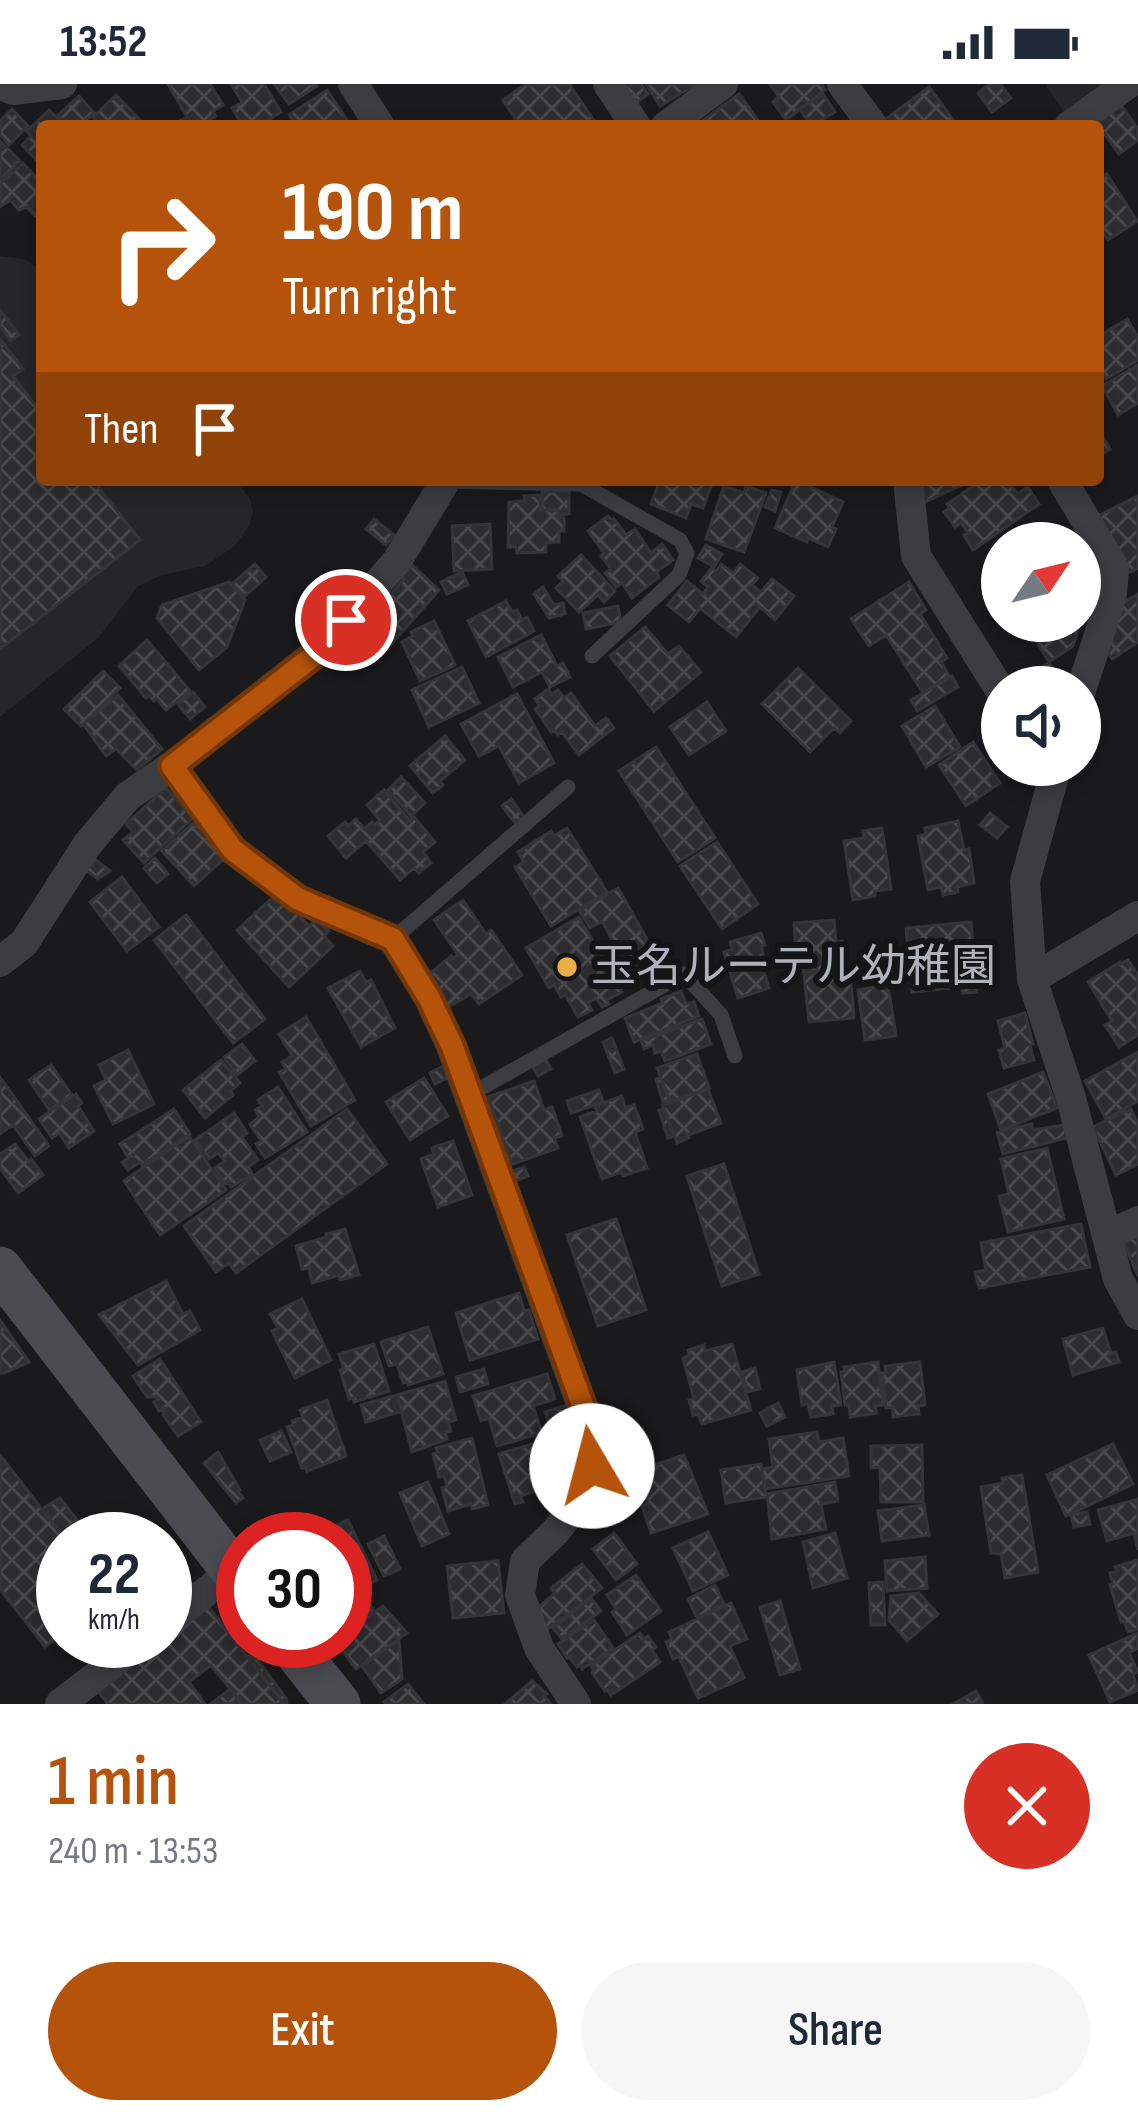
<!DOCTYPE html>
<meta charset="utf-8">
<style>
body{margin:0;font-family:"Sofia Sans Condensed","Noto Sans JP",sans-serif;background:#f6f6f7;color:#1f2937;height:100vh;display:flex;flex-direction:column;font-size:45px;white-space:nowrap}
*{box-sizing:border-box;margin:0}
p{font-size:39px;color:#747a83}
.icon{flex:none;width:66px;height:66px;fill:none;stroke:currentColor;stroke-width:2;stroke-linecap:round;stroke-linejoin:round}
.map{position:relative;height:1620px;overflow:hidden}
.details{display:flex;flex-direction:column;background:#fff;flex:1}
.details>*{flex:none}
.top-card{position:absolute;left:36px;top:36px;width:1068px;height:366px;border-radius:12px;box-shadow:0 6px 18px #0003;background:#b45309;color:#fff;overflow:hidden}
.needle{width:78px;rotate:55deg}
.buttons{position:absolute;left:981px;top:438px;display:grid;gap:24px}
.buttons a{display:grid;place-items:center;width:120px;height:120px;border-radius:50%;background:#fff;box-shadow:0 6px 18px #0003;font-size:60px}
.speed{position:absolute;left:36px;top:1428px;display:flex;gap:24px;font-size:60px;font-weight:700;text-align:center}
.speed>*{display:grid;place-content:center;width:156px;height:156px;border-radius:50%;background:#fff;box-shadow:0 6px 18px #0003;line-height:1}
.speed small{font-size:30px;font-weight:400}
.speed .limit{border:18px solid #d22;background:#fff;color:#111}
.pin{position:absolute;display:grid;place-items:center;width:102px;height:102px;color:#fff;margin:-51px;border:6px solid #fff;border-radius:50%;box-shadow:0 3px 12px #0007}
.me{position:absolute;width:132px;margin:-66px;rotate:352deg;stroke-linejoin:round;filter:drop-shadow(0 0 9px #0008)}
.turn{display:flex;align-items:center;gap:42px;height:252px;padding:0 48px;font-size:54px}
.turn .icon{width:156px;height:156px;stroke-width:2.5}
.turn b{display:block;font-size:84px;line-height:102px}
.then{display:flex;align-items:center;height:114px;padding:0 48px;background:#0003;gap:24px;font-size:45px}
.round{display:grid;place-items:center;flex:none;width:126px;height:126px;border-radius:63px;background:#f6f6f7}
.headline{display:flex;align-items:center;justify-content:space-between;height:204px;padding:0 48px}
h1{font-size:72px;font-weight:600;line-height:90px;color:#b45309}
.primary-button{display:flex;gap:24px;margin-top:auto;padding:24px 48px}
.primary-button a{flex:1;height:138px;border-radius:72px;background:#b45309;color:#fff;font-size:48px;font-weight:600;line-height:138px;text-align:center}
.primary-button a+a{background:#f6f6f7;color:#1f2937}
.status{display:flex;justify-content:space-between;align-items:center;height:84px;padding:0 60px;background:#fff;direction:ltr}
.status svg{height:33px;fill:currentColor}
.map>svg:first-child{display:block}
.built{fill:#262629}
.building{fill:url(#building-cross-hatch);stroke:#343538;stroke-width:3}
.lines{fill:none;stroke-linecap:round;stroke-linejoin:round}
.service{stroke:#3c3d41;stroke-width:15}
.minor{stroke:#3c3d41;stroke-width:30}
.secondary{stroke:#4a4c51;stroke-width:45}
.route-casing{stroke:#753606;stroke-width:30}
.route{stroke:#b45309;stroke-width:21}
.poi-dot{fill:#e9af46;stroke:#151518;stroke-width:4.5}
.labels{text-anchor:middle;dominant-baseline:central;stroke-width:12;stroke-linejoin:round;paint-order:stroke}
.poi-label{font-size:45px;fill:#aeb2bb;stroke:#151518;text-anchor:start}
</style>
<div class="status"><b>13:52</b><svg viewBox="0 0 49 12"><path d="M0 12V9h3v3zM5 12V6h3v6zM10 12V3h3v9zM15 12V0h3v12zM26 1h20v11H26zM47 4h2v5h-2z"/></svg></div>
<div class="map">
<svg width="1138" height="1620" viewBox="0 0 1138 1620">
<defs>
<pattern id="building-cross-hatch" width="8" height="8" patternUnits="userSpaceOnUse" patternTransform="scale(3)"><rect width="8" height="8" fill="#2d2d30"/><path d="M0 0l8 8M0 8l8-8" fill="none" stroke="#49494c"/></pattern>
</defs>
<rect width="100%" height="100%" fill="#1a1a1c"/>
<!-- built -->
<path class="built" d="M1045 0H1104L1065 30Z
M0 172 24 175 39 184 42 189V396H223L241 403 250 415 253 427 250 440 235 462 205 482 162 491 138 502 99 553 0 633Z"/>
<!-- building -->
<path class="building" d="M168 0H210L223 21 213 27 216 32 200 42H185L181 36 187 33Z
M231 0H264L281 28 259 42H243L232 24 242 18Z
M274 0H316L317 2 289 20Z
M526 0 531 2 569 0 598 42H520L503 16Z
M631 0H641L648 10 636 19 626 4Z
M646 0H696L660 22Z
M770 0H821L825 6 786 36 773 18 779 13Z
M990 0H1000L1011 14 992 28 978 9Z
M929 3 957 41 888 42 884 36Z
M327 6 351 42H297L289 31Z
M739 10 762 42H695Z
M823 10 835 28 811 42 800 25Z
M116 11 146 42H95L98 39 93 33Z
M79 12 94 29 80 42H68L58 31Z
M1119 18 1138 45V56L1119 70 1094 35Z
M12 25 28 42 9 61 0 51V37Z
M49 26 65 42H42V82L22 61 31 52 27 47Z
M0 57 20 77 0 96Z
M23 79 42 100V126L35 132 27 123 19 126 10 116 0 123V100Z
M1107 90 1137 137 1108 156 1103 149 1101 150 1098 146V95Z
M0 226 19 251 11 257 0 242Z
M1127 235 1138 253V276L1106 295 1098 281V253Z
M0 255 23 285 13 292 42 330V396H93L140 456 0 565Z
M1138 281V319L1118 331 1102 302Z
M1098 345 1110 365 1098 373Z
M660 396H711L713 397 703 424 691 420 686 434 651 420Z
M796 396 843 418 832 443 836 445 828 463 808 454 807 458 775 444Z
M920 396H973L925 418 916 398Z
M982 396H1008L1017 410 1028 403 1039 420 973 466 964 451 968 449 961 439 955 443 944 428 950 424 947 420Z
M724 402 744 409 746 402 766 409 744 468 706 455Z
M772 406 781 408 775 427 765 423Z
M569 407V430L558 431V426H542V408Z
M540 411V426H558V434H564V447H559V458L546 459V468L517 469 516 463H508L509 418 525 417 524 412Z
M1138 412V484L1124 491 1096 433Z
M608 432 612 436 614 435 626 451 635 445 651 469 662 460 673 476 656 488 659 493 632 514 622 499 616 503 605 489 611 485 601 472 604 469 588 447Z
M374 435 394 451 386 461 366 445Z
M490 440 492 485 454 487 452 442Z
M706 461 722 470 714 483 698 474Z
M581 471 615 507 604 518 598 511 579 528 556 504 563 497 558 492Z
M255 480 266 493 244 513 232 500Z
M721 480 733 489 740 480 758 494 752 501 761 508 772 495 794 512 775 536 760 523 736 553 700 524 689 538 668 521 687 497 703 510 708 503 701 497 712 484 716 487Z
M1080 480 1093 502 1080 510Z
M412 481 439 506 378 575 356 555 391 518 387 514 404 495 401 493Z
M462 488 468 501 447 510 441 498Z
M1002 491V529L985 501Z
M229 498 245 516 227 563 199 586 157 534 162 521Z
M909 498 926 526 920 530 947 574 941 578 949 592 923 609 886 551 869 562 851 535Z
M543 503 554 521 563 519 565 530 549 534 534 510Z
M1138 510V558L1112 575 1104 562 1113 525Z
M1087 514 1073 562 1049 578 1027 542 1038 537H1080V517Z
M506 517 512 528 517 526 522 536 527 533 534 547 486 573 468 537Z
M618 522 621 538 586 545 583 529Z
M434 537 455 581 420 597 402 558 413 552 411 548Z
M1007 537H1033L1014 549Z
M645 543 668 570 679 562 701 588 654 627 610 572Z
M541 551 557 582 563 579 570 593 550 603 542 588 513 603 498 573Z
M147 556 190 607 166 626 156 614 154 617 149 612 146 614 119 582Z
M1049 579 1064 598 1062 603H1017L1014 598Z
M462 583 479 619 429 643 412 606Z
M798 584 851 637 840 649 834 644 810 668 762 620Z
M103 587 120 604 81 642 64 625Z
M952 592 958 603 917 627 911 616Z
M548 605 552 610 558 606 564 614 571 609 595 642 606 634 614 644 579 671 562 648 558 651 554 646 551 648 535 625 539 622 535 615Z
M193 608 205 623 190 635 178 620Z
M517 610 554 679 519 699 499 662 479 672 461 640Z
M118 611 162 665 137 686 116 665 106 672 83 640Z
M707 618 726 647 689 671 670 643Z
M935 622 960 663 926 683 902 642Z
M445 652 465 676 440 697 443 701 433 709 410 682Z
M973 658 1000 699 966 722 939 681Z
M656 663 715 754 678 778 619 687Z
M401 693 425 719 411 732 388 706Z
M166 704 193 734 144 779 123 756 133 748 126 740Z
M384 706 410 737 414 733 435 758 423 768 431 779 419 789 414 784 400 796 366 757 346 774 328 752 345 738 348 742 356 735 364 745 372 738 375 741 380 736 367 721Z
M511 715 524 733 515 739 502 722Z
M990 729 1007 743 997 754 980 741Z
M958 737 964 766 969 765 974 799 957 803 958 808 943 811 941 803 928 806 918 752 926 750 925 744Z
M193 739 225 774 194 802 162 767Z
M567 744 607 808 551 842 515 783 524 778 518 768 551 747 554 752Z
M882 744 891 805 875 807V812L853 816 844 757 864 754 863 747Z
M717 758 758 820 722 845 680 782Z
M93 774 110 787 98 795 84 785Z
M155 774 168 790 157 799 144 784Z
M122 793 159 843 127 867 90 818Z
M618 804 665 887 650 896 646 889 639 894 631 880 622 885 613 867 617 865 602 837 590 844 579 826Z
M271 815 291 823 309 842 317 834 329 847 324 852 333 862 289 903 237 846Z
M463 816 486 850 491 846 522 891 479 920 471 910 448 923 428 891 451 872 452 875 458 871 434 836Z
M186 831 265 935 233 959 154 856Z
M579 833 622 908 607 916 609 920 602 923 596 914 588 919 592 926 578 933 565 910 561 913 554 901 549 904 526 864Z
M834 836 836 858 842 857 844 885 803 888 801 868H796L794 839Z
M971 838 977 908 962 909 959 876 949 877 952 904 912 908 906 844Z
M761 849 765 861 761 862 766 881 762 882 769 904 738 914 724 868 732 865 730 858Z
M1128 876 1138 891V951L1119 963 1105 941 1112 937 1088 898 1120 878 1121 880Z
M360 887 366 898 371 896 395 944 361 963 328 904Z
M850 887 854 934 809 938 804 891Z
M888 901 896 952 865 956 858 906Z
M681 907 686 920 694 918 699 932 634 958 625 934 663 919 661 915Z
M1025 929 1033 960 1030 961 1034 976 1004 984 999 966 1005 964 998 937Z
M306 933 355 1016 311 1042 279 988 286 985 282 978 292 972 279 950Z
M702 935 711 960 665 977 661 967 655 969 653 961 644 965 641 957Z
M612 954 624 985 615 989 603 958Z
M242 960 255 977 237 991 224 973Z
M128 966 154 1020 113 1040 94 1002 106 996 99 981Z
M1138 968V1017L1106 1035 1085 997Z
M697 970 709 1004 670 1018 657 984Z
M221 976 240 999 230 1007 233 1011 205 1034 183 1006Z
M546 976 551 985 538 992 533 983Z
M51 981 72 1011 49 1026 29 996Z
M443 982 449 993 435 1000 430 989Z
M1043 988 1057 1024 1001 1046 988 1010Z
M0 993 49 1062 35 1072 13 1041 0 1050Z
M424 994 448 1032 410 1056 386 1018Z
M661 994 669 1016 663 1018 656 995Z
M534 997 544 1026 552 1023 562 1052 554 1054 558 1064 512 1080 488 1013Z
M278 1003 307 1048 265 1074 256 1060 261 1057 250 1040 259 1033 255 1026 262 1022 258 1016Z
M708 1005 721 1039 688 1051 689 1054 677 1059 663 1021Z
M599 1006 603 1018 571 1029 567 1017Z
M76 1010 82 1019 78 1022 94 1047 69 1064 59 1049 52 1054 39 1035Z
M622 1012 625 1024 634 1021 643 1045 635 1048 647 1084 623 1092 621 1088 602 1095 580 1033 597 1027 595 1022Z
M664 1024 674 1052 668 1054 659 1026Z
M174 1025 190 1050 142 1081 140 1078 128 1086 122 1078 135 1070 128 1073 120 1060Z
M347 1025 387 1080 236 1189 229 1179 216 1188 184 1142Z
M1131 1025 1138 1039V1080L1116 1091 1093 1043Z
M234 1029 247 1049 242 1053 258 1076 248 1083 252 1090 231 1103 228 1098 225 1100 215 1084 225 1077 218 1069 209 1075 195 1056Z
M1032 1040 1033 1046 1064 1041 1067 1054 1003 1070 997 1048Z
M189 1052 226 1106 160 1151 124 1097Z
M453 1057 472 1111 438 1123 421 1075 434 1070 432 1064Z
M15 1060 28 1077 31 1075 43 1091 18 1109 0 1084V1070Z
M1047 1064 1064 1135 1008 1148 999 1112 1009 1110 1001 1075Z
M724 1080 759 1190 722 1202 687 1092Z
M524 1083 528 1092 513 1098 509 1088Z
M616 1135 646 1226 598 1242 567 1151Z
M1081 1140 1090 1183 979 1204 975 1188 986 1186 981 1159Z
M345 1145 359 1191 340 1196 339 1191 312 1199 309 1184 302 1185 296 1162 327 1153 326 1150Z
M1138 1147V1192L1122 1154Z
M166 1197 183 1230 190 1227 200 1246 138 1281 99 1231Z
M519 1209 524 1227 529 1226 538 1255 470 1276 456 1229Z
M302 1215 331 1276 295 1294 272 1247 278 1244 270 1230Z
M0 1236 29 1278 4 1289H0Z
M428 1243 443 1290 408 1301 407 1298 403 1299 397 1280 389 1282 381 1258Z
M1103 1244 1111 1270 1116 1268 1119 1278 1073 1291 1063 1255Z
M374 1260 389 1307 354 1318 353 1314 349 1315 340 1286 344 1285 339 1270Z
M732 1260 751 1326 702 1340 698 1330 693 1331 689 1316 694 1315 683 1274 689 1272 688 1266 704 1261 705 1267Z
M160 1275 201 1338 178 1352 163 1331 164 1325 159 1327 154 1318 158 1315 156 1313H147L133 1292Z
M834 1278 841 1321 832 1322 833 1330 811 1333 808 1320 802 1321 797 1286Z
M878 1278 883 1321 875 1322 877 1329 850 1333 849 1321H845L841 1288H845L844 1283Z
M920 1278 925 1321 918 1322 919 1330 893 1333V1323L886 1324 882 1289H886L885 1282Z
M755 1284 760 1305 747 1308 742 1288Z
M484 1285 488 1300 460 1308 456 1293Z
M547 1290 555 1315 533 1322 542 1349 497 1362 489 1334 481 1337 473 1312Z
M445 1297 456 1336 448 1338 451 1347 445 1349 447 1355 412 1368 397 1311Z
M397 1311 402 1327 366 1338 361 1321Z
M327 1316 346 1372 307 1387 305 1383 302 1384 287 1343 293 1341 292 1337 303 1333 300 1326Z
M778 1319 785 1333 767 1342 760 1329Z
M568 1321 576 1345 553 1352 545 1328Z
M281 1347 291 1368 270 1377 260 1356Z
M574 1347 583 1376 579 1385 575 1386 576 1391 538 1403 540 1406 520 1412 523 1418 515 1420 499 1370Z
M817 1348 819 1358 843 1354 849 1392 765 1405 762 1385 773 1383 769 1355Z
M472 1354 488 1421 472 1425 471 1420 448 1427 442 1404 447 1402 444 1392 439 1393 433 1370 438 1368 436 1364Z
M1113 1360 1133 1400 1066 1432 1047 1391Z
M922 1361 923 1418H881L880 1383 871 1384V1362Z
M218 1368 240 1406 238 1407 243 1414 236 1419 204 1379Z
M0 1371 65 1455 63 1550 45 1563 0 1505Z
M684 1371 708 1430 651 1449 642 1422 648 1420 637 1387Z
M761 1380 766 1413 726 1419 721 1386Z
M633 1381 638 1397 619 1404 613 1389Z
M1022 1391 1038 1488 1005 1494 1001 1470 991 1469 981 1403 1003 1399 1002 1394Z
M428 1398 449 1450 422 1462 400 1409Z
M835 1398 838 1417 821 1420 826 1445 772 1455 767 1410Z
M60 1414 77 1436 62 1452 42 1425Z
M1138 1415V1466L1134 1449 1107 1457 1098 1426Z
M924 1421 929 1451 882 1457 878 1427Z
M1087 1428 1090 1440 1074 1443 1071 1431Z
M348 1436 377 1496 345 1510V1455H326L323 1447Z
M708 1448 728 1491 693 1507 673 1464Z
M614 1449 637 1480 616 1496 593 1465Z
M835 1449 847 1494 813 1504 803 1458Z
M384 1452 400 1485 384 1492 368 1460Z
M925 1473 927 1504 887 1507 885 1477Z
M1138 1476V1545L1128 1548 1124 1537 1121 1538 1110 1501 1113 1500 1110 1489 1117 1487 1115 1483Z
M498 1477 504 1529 453 1534 447 1482Z
M582 1480 602 1504 546 1546 532 1529 555 1509 551 1504Z
M636 1491 661 1527 627 1551 612 1528 616 1525 607 1511Z
M883 1498 885 1541H871L869 1499Z
M715 1501 724 1520 697 1534 688 1515Z
M919 1509 938 1530 907 1557 889 1536 891 1512Z
M591 1514 601 1527 562 1555 553 1544Z
M367 1515 374 1527 357 1536 351 1524Z
M780 1517 800 1585 780 1591 760 1523Z
M731 1519 747 1555 730 1562 744 1594 698 1614 679 1573 673 1575 666 1558 672 1556 669 1548Z
M208 1522 284 1620H242L211 1581 189 1598 205 1620H108L97 1606Z
M383 1522 407 1549 356 1585 335 1557H345V1550Z
M594 1536 613 1564 582 1585 580 1581 577 1583 570 1574 573 1571 567 1574 558 1560Z
M640 1549 644 1555 648 1552 656 1563 652 1566 660 1578 611 1611 607 1606 605 1607 592 1589 594 1587 591 1582Z
M1138 1549V1564L1129 1569 1138 1588 1133 1590 1138 1606 1110 1618 1089 1571Z
M399 1556 402 1595 381 1609 362 1582Z
M247 1572 257 1575 286 1614 287 1620H284Z
M532 1597 547 1610 544 1612 551 1620H505Z
M408 1600 424 1620H386L384 1618Z
M230 1605 242 1620 212 1619Z
M976 1607 983 1620H953Z"/>
<g class="lines">
<!-- service -->
<path class="service" d="M445 397 581 400 680 456 687 469 679 491 592 572
M393 855 568 703
M469 1011 684 890 721 931 735 972"/>
<!-- minor -->
<path class="minor" d="M353 0 380 42
M608 0 636 42
M842 0 873 42
M0 1 13 6 62 0
M666 42 723 0
M1069 42 1128 0
M908 396 916 472 1002 609
M1062 396 1114 484 1112 511 1080 609
M1057 681 1025 797 1032 895 1071 1014 1118 1195 1138 1231
M172 682 233 766 298 815 393 855 429 914 451 962 595 1358 588 1406 556 1447 525 1477 520 1511 539 1564 576 1620
M0 878 24 859 87 761 128 712 172 682 321 565 397 477 446 396
M1032 895 1138 832
M1108 1151 1138 1137
M165 1539 233 1487
M60 1620 142 1557"/>
<!-- secondary -->
<path class="secondary" d="M0 1185 243 1499
M288 1557 338 1620"/>
</g>
<g class="lines">
<!-- route casing -->
<g class="route-casing">
<path id="route" d="M346 536 321 566 172 682 233 766 298 815 393 855 429 914 452 962 596 1358 592 1382"/>
</g>
<!-- route -->
<use href="#route" class="route"/>
</g>
<!-- markers -->
<circle class="poi-dot" cx="567" cy="883" r="12"/>
<g class="labels">
<!-- poi labels -->
<g class="poi-label">
<text x="591" y="883">玉名ルーテル幼稚園</text>
</g>
</g>
</svg>
<div class="buttons">
<a><svg class="needle" viewBox="-14 -14 28 28"><path d="M0-13l5 13h-10z" fill="#e53935"/><path d="M0 13l5-13h-10z" fill="#747a83"/></svg></a>
<a><svg class="icon" aria-label="sound" viewBox="0 0 24 24"><path d="M4 9h4l5-4v14l-5-4H4zM17 9q2 3 0 6"/></svg></a>
</div>
<div class="speed"><div>22<small>km/h</small></div><div class="limit">30</div></div>
<div class="pin" style="left:346px;top:536px;background:#d93025"><svg class="icon" aria-label="arrive" viewBox="0 0 24 24"><path d="M6 21V4h12l-3 4 3 4H6"/></svg></div>
<svg class="me" style="left:592px;top:1382px" viewBox="-20 -20 40 40"><circle r="19" fill="#fff"/><path d="M0-13L10 11 0 6-10 11z" fill="#b45309"/></svg>
<div class="top-card">
<div class="turn"><svg class="icon" aria-label="right" viewBox="0 0 24 24"><path d="M7 20v-9h11M14 6l5 5-5 5"/></svg><div><b>190 m</b>Turn right</div></div>
<div class="then">Then<svg class="icon" aria-label="arrive" viewBox="0 0 24 24"><path d="M6 21V4h12l-3 4 3 4H6"/></svg></div>
</div>
</div>
<section class="details">
<div class="headline"><div><h1>1 min</h1><p>240 m · 13:53</p></div><a class="round" style="background:#d93025;color:#fff"><svg class="icon" aria-label="close" viewBox="0 0 24 24"><path d="M6 6l12 12M18 6L6 18"/></svg></a></div>
<div class="primary-button"><a>Exit</a><a>Share</a></div>
</section>
